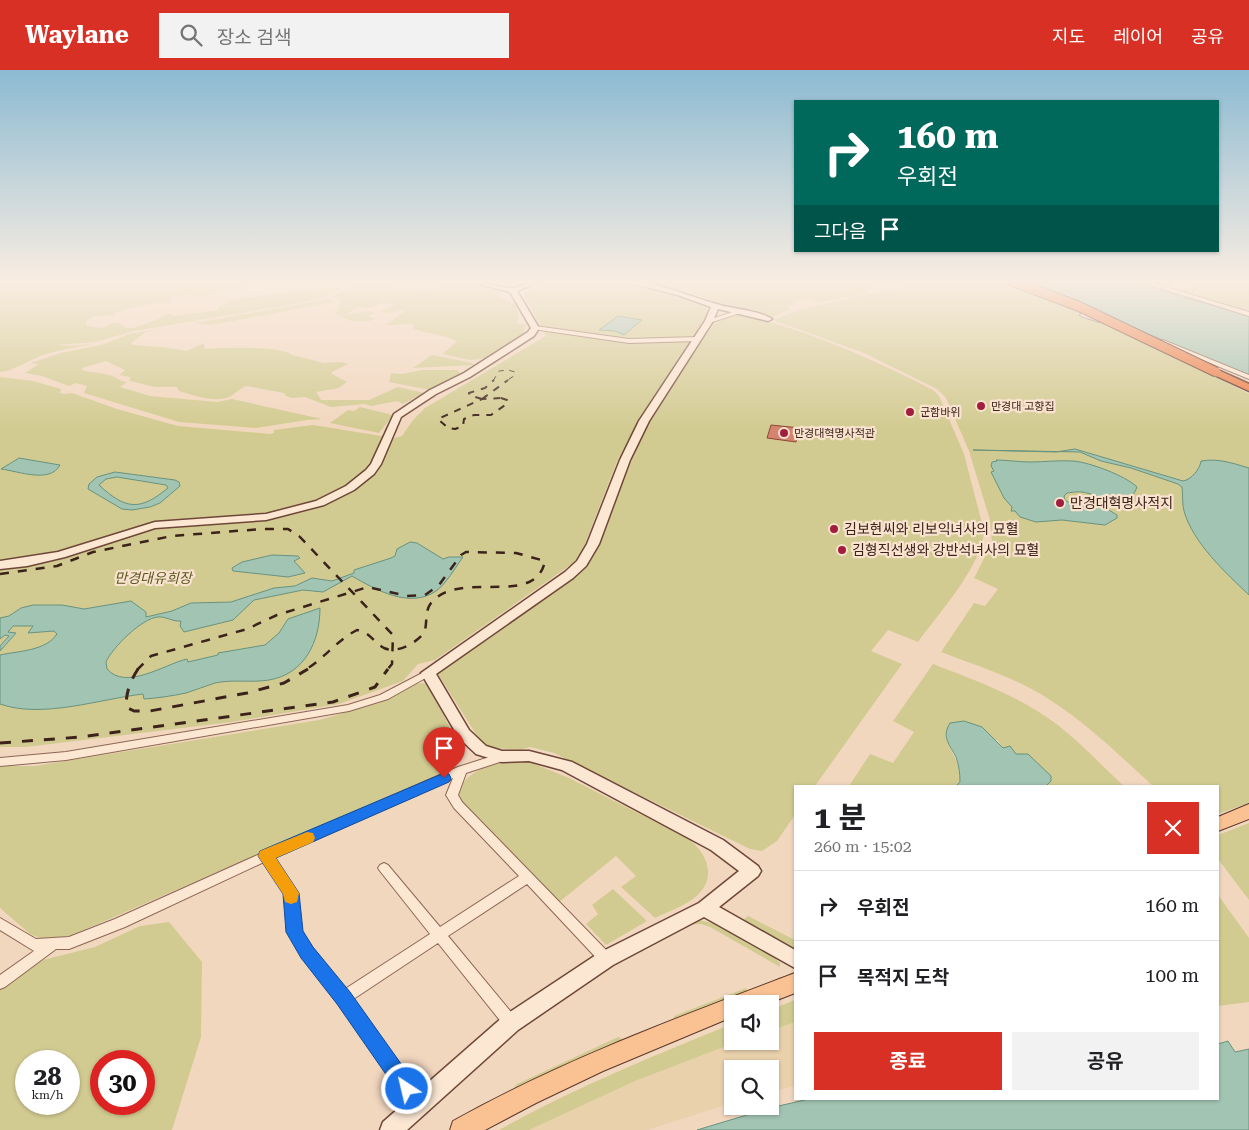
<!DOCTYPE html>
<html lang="ko">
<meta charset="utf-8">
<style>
body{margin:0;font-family:"Roboto Serif","Noto Sans KR",serif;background:#f2f2f2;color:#202124;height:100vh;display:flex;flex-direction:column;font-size:19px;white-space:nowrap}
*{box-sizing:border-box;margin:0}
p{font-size:16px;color:#757577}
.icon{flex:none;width:28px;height:28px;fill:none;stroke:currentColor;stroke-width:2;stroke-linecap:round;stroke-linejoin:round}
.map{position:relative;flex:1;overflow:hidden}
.drawer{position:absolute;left:794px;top:715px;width:425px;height:315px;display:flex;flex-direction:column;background:#fff;border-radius:0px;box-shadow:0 1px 4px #0004}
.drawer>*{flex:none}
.top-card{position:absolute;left:794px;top:30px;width:425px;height:152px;border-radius:0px;box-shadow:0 1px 4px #0004;background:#00695c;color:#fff;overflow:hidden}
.tools{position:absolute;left:724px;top:925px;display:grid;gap:10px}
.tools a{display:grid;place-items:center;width:55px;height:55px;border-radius:0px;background:#fff;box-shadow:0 1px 4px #0004;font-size:25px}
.speed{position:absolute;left:15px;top:980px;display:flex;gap:10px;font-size:25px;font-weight:700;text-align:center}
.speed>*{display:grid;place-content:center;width:65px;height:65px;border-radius:50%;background:#fff;box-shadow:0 1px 4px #0004;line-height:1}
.speed small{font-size:12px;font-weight:400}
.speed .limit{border:8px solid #d22;background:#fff;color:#111}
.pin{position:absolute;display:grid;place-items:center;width:42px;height:42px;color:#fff;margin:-51px -21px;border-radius:50% 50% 50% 0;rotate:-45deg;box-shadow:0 0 5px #0007}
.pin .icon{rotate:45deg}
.me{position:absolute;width:55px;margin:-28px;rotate:325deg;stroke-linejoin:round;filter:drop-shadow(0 0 4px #0008)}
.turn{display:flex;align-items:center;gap:18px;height:105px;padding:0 20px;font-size:22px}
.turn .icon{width:65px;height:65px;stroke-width:2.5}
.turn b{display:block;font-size:35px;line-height:42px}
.then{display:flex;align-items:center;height:48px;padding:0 20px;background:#0003;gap:10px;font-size:19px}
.round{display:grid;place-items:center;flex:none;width:52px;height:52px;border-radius:0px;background:#f2f2f2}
.head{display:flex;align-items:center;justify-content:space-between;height:85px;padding:0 20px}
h1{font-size:30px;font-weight:700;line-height:38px}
.action{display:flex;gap:10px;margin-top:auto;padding:10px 20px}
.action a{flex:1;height:58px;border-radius:0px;background:#d93025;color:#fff;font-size:20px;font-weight:700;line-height:58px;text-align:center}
.action a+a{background:#f2f2f2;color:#202124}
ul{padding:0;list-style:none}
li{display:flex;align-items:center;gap:15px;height:70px;padding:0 20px;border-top:1px solid #e0e0e0}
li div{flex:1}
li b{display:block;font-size:19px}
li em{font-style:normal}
header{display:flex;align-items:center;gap:30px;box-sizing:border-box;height:70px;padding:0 25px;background:#d93025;color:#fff}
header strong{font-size:24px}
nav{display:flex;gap:28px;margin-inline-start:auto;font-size:18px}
.search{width:350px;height:45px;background:#f2f2f2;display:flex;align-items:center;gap:12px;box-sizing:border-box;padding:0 18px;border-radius:0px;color:#757577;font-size:19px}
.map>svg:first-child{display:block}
.farmland{fill:#e9d1ab}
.green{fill:#d2cb91;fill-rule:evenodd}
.water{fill:#a2c4b2;stroke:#68937f;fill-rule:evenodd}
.building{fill:#d58470;stroke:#8f4738}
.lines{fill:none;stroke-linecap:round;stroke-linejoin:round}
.street-casing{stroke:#8d6655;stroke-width:2}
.secondary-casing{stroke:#6f4738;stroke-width:3}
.primary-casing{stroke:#5a362a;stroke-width:2}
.highway-casing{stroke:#5a362a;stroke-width:3}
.street{fill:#fce7d3;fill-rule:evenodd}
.secondary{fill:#fce7d3;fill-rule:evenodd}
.primary{fill:#fac292;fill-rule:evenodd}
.highway{fill:#ec7d45;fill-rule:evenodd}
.rail-far3{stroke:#3b231b;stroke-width:1;stroke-dasharray:5.5 5.5;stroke-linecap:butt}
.rail-far2{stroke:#3b231b;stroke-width:2;stroke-dasharray:7 7;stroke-linecap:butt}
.rail-far1{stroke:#3b231b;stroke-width:2.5;stroke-dasharray:9 9;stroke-linecap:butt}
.rail{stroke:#3b231b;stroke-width:3;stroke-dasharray:11 11;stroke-linecap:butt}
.highway-bridge-casing{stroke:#5a362a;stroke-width:11;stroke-linecap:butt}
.highway-bridge{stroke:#ec7d45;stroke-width:9}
.route{fill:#1a73e8;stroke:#114b97}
.slow{fill:#f59e0b}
.poi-dot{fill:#a21e3d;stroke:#f9e3cf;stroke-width:2}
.labels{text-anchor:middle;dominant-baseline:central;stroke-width:4.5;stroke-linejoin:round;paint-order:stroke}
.far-poi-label{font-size:11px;fill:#3b231b;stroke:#f9e3cf;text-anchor:start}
.poi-label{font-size:14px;fill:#3b231b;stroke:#f9e3cf;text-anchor:start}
.park-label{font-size:14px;font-style:italic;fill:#585920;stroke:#f9e3cf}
</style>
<header>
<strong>Waylane</strong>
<div class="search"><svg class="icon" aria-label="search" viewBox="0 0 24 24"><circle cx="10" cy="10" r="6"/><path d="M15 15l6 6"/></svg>장소 검색</div>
<nav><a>지도</a><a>레이어</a><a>공유</a></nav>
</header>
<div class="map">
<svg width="1249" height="1060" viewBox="0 0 1249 1060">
<rect width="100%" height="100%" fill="#f2d7bf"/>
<!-- farmland -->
<path class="farmland" d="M795 952V1016L770 1022V999H732V1033L647 1060H529L635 1011 730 974 739 971H770V961Z"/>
<!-- green -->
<path class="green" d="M0 210H163L180 214 191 210H245L249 212V215L199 227H195L194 224 172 226 170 232 165 234 164 232 130 238 114 243 115 245 95 246 86 251 87 256 103 258 112 253H119L126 258H133L156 250 168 243 175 246 218 240V237L225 235 229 230 336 216 341 219 324 227 300 233 134 261 95 272 56 275 73 276 93 274C77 277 59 280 43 285 29 290 14 301 0 302Z
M445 210 503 221 495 225 516 235 519 249 516 253 526 255 522 267 489 287 479 289 470 290 443 284 457 271 447 267 413 259 414 254C404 252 397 256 386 255L405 241 401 239 392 243 381 242 395 234 381 233 372 238 357 237 345 245 368 241 376 243 367 246 376 249C363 254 347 251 336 244L341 230 333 227 354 214 415 218V220L424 222 442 214 439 213Z
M559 210H604L667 223 708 239 709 246 641 349 618 389 579 489 435 590 418 594 403 611 339 634 232 652 26 677H0V307L33 311 61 319 60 323 65 324 72 323 117 339 178 356 270 364 274 363V360L313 355 394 368 402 366 413 350 425 338 546 266 523 223Z
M627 210H877L865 224 821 232 810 228 797 230 793 235H787L790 239 770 248 765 247 714 234 701 226 681 220Z
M937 210H1002L1036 221 1191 294 1249 324V733L1218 744V716H1153C1120 686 1088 654 1050 630 1017 608 977 596 941 582L974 533 985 536 998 519 974 508 992 473 990 450 969 381 946 328 937 319 864 283 773 250 799 240Z
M1140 210H1249V241L1178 222 1177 220 1194 217 1180 212 1161 216Z
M328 229 336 232 211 255 196 253Z
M740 244C807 260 872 288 933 320L939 326 964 384 984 461C982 496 939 543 918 572L888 560 871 581 902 594 815 716H795V745L777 771 762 781 750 779 554 683 530 677 520 680 484 677 438 604 442 596 587 497 645 359 711 254 719 249Z
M160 259 146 262 131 273 134 275 162 277 187 281 204 273 205 279C220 277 284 276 292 285L324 293 341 292 348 294 332 302V304L347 312 339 318 316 322 321 330H369L398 317 424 323 403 334 397 331 371 336 365 334 331 337 305 327 292 328 286 326 284 323 246 316C239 319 232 327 226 328 211 332 193 325 179 321L177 317H155L130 311V307L119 305 125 300 106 291 82 298V300C91 303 103 302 112 306 118 308 119 311 127 312L120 317 150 326 217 332 232 329 322 349 307 350 256 358 179 352 84 323 87 316 76 313 69 316 42 306 25 303 39 294 31 293 61 283 105 274 129 264Z
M432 285 472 293 474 295 413 298Z
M422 300H457L460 303 430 320 389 312 391 303 402 304Z
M360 337 393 345 379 363 330 353 348 340 354 341Z
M933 594C977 611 1022 627 1059 656 1082 674 1103 697 1124 716H1046L1051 711 1016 684 1003 678 997 670 947 671 960 699V712L956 716H849L870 684 893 693 914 662 893 651Z
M423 613 430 615 457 674V689L445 703 68 867 40 868 30 864 0 838V696H35L319 650 382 632 416 614Z
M514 691 532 693 569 708 687 768C709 784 718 810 693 829 682 837 667 842 655 848L621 817 636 806 616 786 558 833 483 756 458 726V720C471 699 491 693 514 691Z
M1249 753V830L1218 789V765Z
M613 819 647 851 606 875 586 854 598 844 592 835Z
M1218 825 1249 868V932L1218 936Z
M748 846 795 870V881L749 856 743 850Z
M694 850C722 851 759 875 780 893V897L710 857 701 854 684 855Z
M169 852 202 892 201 967 172 1060H0V920L43 890 95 877 140 856ZM26 991H69V1034H26ZM101 991H144V1034H101Z
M746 918 748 922 676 950 674 949V946Z
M795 930V952L770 961V940Z
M732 954V971H739L635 1011 529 1060H499C574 1018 653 986 732 954Z
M618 967 623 969V971L514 1020V1017L517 1014Z"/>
<!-- water -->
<path class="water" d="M1014 210H1134L1182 227 1249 245V305Z
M618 246 642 250 624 265 615 261 599 260Z
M1075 379 1183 411C1191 410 1200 399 1201 391 1218 388 1232 393 1249 398V525C1226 503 1193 473 1184 441 1182 434 1183 425 1182 417L1178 414 1131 398 1101 391 1080 382 973 380 1056 382Z
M19 388 60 395C50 414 18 401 1 399Z
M996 390C1007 390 1019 392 1030 392 1044 392 1059 390 1073 391 1089 392 1126 406 1137 417 1129 441 1103 427 1087 423 1080 421 1074 422 1067 423L1064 426 1065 430C1076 438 1081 436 1093 436 1101 435 1111 441 1117 445V448L1105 455 1062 450 1036 452 1020 447 1015 441H1011L1012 437 1004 428 991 402 994 401 991 396 992 392 997 391Z
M115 402 175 410 179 412 180 416 160 433 150 437 132 440 122 439 88 419 89 414 97 407ZM117 407 166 415 168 418C140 441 126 440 99 415L106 409Z
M410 472 417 473 443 489 449 487H463C455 498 446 514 436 521 410 539 376 520 352 506L323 522 303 520 254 530 233 550 184 562 180 556 181 551C173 552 165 546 158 547 142 548 112 578 106 592L107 599C126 621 165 594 187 589L188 592 218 585V583L265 575 279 563 288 549 320 538C320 571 305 604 269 610 251 613 233 609 215 613 205 616 196 620 186 623 172 626 158 628 144 629L143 624C100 629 42 649 0 634V585C18 581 46 581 57 564L54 561 28 563 33 556H13L8 562 16 563 0 581V576L9 566 5 565 0 569V548L9 546 21 538 33 535H62L84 539 131 531 146 542V547L172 541 191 533 231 532 274 518 295 516 312 508 332 511 354 503V500L391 488 395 486 397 479Z
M272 485 298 486 300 488 294 491 305 503 288 507 233 501 232 498 242 492Z
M964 651 982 657 1003 678 1010 676 1016 684H1028L1051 706V711L1046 716H956L960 712C960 703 959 696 956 687 950 675 941 667 950 653Z
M1228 971 1235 982 1249 979V1060H697L770 1038 809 1029H1218V974Z"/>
<!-- building -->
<path class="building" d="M771 355 800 358 796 372 767 368Z"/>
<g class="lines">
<!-- street casing -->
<g class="street-casing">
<path id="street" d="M1135 210H1142L1249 242V246Z
M738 240 740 241V243L709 253 706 251Z
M1083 243 1101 249 1102 250 1099 252 1081 246 1080 245Z
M535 256 629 269 697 267 700 269 697 271 629 273 533 259 532 258Z
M1159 270H1163L1249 305V309L1159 272Z
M428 600 433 603 431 605 388 629 349 641 66 690 0 696V688L66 682 348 635 380 625Z
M502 683 506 684 507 687 506 690 466 703 458 725 462 732 611 885 613 889 611 893 606 895 601 893 527 814 448 866 516 948 518 953 516 958 511 960 506 958 438 873 352 930 423 1029 426 1034 423 1039 418 1042 413 1039 338 932 302 886 289 862 285 824 264 792 125 857 69 879H56L5 917 0 919V905L34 881 0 860V848L36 869 69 867 115 849 262 783 458 697ZM453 708 446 725 454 738 519 806 440 857 388 795 384 793 380 795 378 798 380 801 430 864 345 919 312 878 301 861 297 823 274 788Z"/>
</g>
<!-- secondary casing -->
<g class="secondary-casing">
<path id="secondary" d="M464 210C480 210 498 218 512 218 523 217 532 210 543 210L517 221 539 258 534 266 470 307 436 324 401 347 381 394 374 404 354 420 324 435 266 450 155 458 65 487 27 496 0 499V491L58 482 155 452 266 444 316 431 346 416 366 400 371 394 394 344 430 320 464 303 528 262 531 258 510 222Z
M619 210C654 210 686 226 720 235 734 239 761 241 772 249L768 251 718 239 713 251 649 351 630 390 599 474 586 496 573 508 436 604 469 660 486 676 502 681H529L572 692 723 770 758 796 761 801 758 806 719 837 795 880V898L704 847 613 895 518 960 407 1060H380L383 1052 504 946 599 883 699 833 739 801 711 780 562 700 529 691 502 692 476 684 459 668 421 603 565 502 577 491 587 474 620 390 639 351 705 251 711 237 678 225Z"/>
</g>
<!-- primary casing -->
<g class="primary-casing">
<path id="primary" d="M1249 734V749L1218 761V747Z
M795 903V923L767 934H732V947L603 1001 536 1033 485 1060H450L453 1051C562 990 679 947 795 903Z"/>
</g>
<!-- highway casing -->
<g class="highway-casing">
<path id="highway" d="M1216 299 1249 314V321L1212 304 1211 302Z"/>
</g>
<!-- street -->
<use href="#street" class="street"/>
<!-- secondary -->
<use href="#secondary" class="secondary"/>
<!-- primary -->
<use href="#primary" class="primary"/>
<!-- highway -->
<use href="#highway" class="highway"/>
<!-- rail-far3 -->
<path class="rail-far3" d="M493 311 499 301 508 300 515 302 514 306 506 311"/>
<!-- rail-far2 -->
<path class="rail-far2" d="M501 328 507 330 508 333 491 345H474L464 349 463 356 455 359 448 358 438 349 482 329Z
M482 329 469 325V323L485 318 494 310
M482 329 508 310"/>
<!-- rail-far1 -->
<path class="rail-far1" d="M0 504 57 496 93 482 172 466 262 459H288L299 466 393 565 392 594 387 600
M137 600 151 586 247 559 277 545 368 517 407 526 425 525 439 515 461 485 466 482 516 483 545 491C535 539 460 498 431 533 424 542 428 553 424 563 416 573 397 584 384 578 373 572 370 562 357 560 337 570 324 589 305 600"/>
<!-- rail -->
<path class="rail" d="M138 599C130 611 126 623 126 637L134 641H150L247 623 284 613 308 599
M0 673 81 667 333 632 375 617 388 599"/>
<!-- highway-bridge casing -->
<g class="highway-bridge-casing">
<path id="highway-bridge" d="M1009 210 1078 236 1216 302"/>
</g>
<!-- highway-bridge -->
<use href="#highway-bridge" class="highway-bridge"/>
</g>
<!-- sky -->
<linearGradient id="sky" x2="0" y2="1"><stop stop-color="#8cbad2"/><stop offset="0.59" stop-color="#f9ede2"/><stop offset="1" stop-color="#f9ede2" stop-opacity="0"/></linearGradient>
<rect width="1249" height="358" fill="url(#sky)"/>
<!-- route -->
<path class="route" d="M444 703 449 704 451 708 449 712 276 788 299 823 303 861 313 877 350 922 414 1012 417 1019 414 1026 407 1029 401 1026 337 934 301 888 286 862 283 824 258 786 260 781Z"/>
<!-- slow -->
<path class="slow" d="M307 762 313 763 315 768 313 772 276 788 299 823 297 832 291 834 285 832 283 824 258 786 260 781Z"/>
<!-- markers -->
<g class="poi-dot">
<circle cx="981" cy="336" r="5"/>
<circle cx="910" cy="342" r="5"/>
<circle cx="784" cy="363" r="5"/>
<circle cx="1060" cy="433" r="5"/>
<circle cx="834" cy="459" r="5"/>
<circle cx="842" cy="480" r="5"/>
</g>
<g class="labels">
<!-- far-poi labels -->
<g class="far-poi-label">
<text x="991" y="336">만경대 고향집</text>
<text x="920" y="342">군함바위</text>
<text x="794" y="363">만경대혁명사적관</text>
</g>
<!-- poi labels -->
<g class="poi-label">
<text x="1070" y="433">만경대혁명사적지</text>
<text x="844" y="459">김보현씨와 리보익녀사의 묘혈</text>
<text x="852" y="480">김형직선생와 강반석녀사의 묘혈</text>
</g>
<!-- park labels -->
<g class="park-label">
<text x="153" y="508">만경대유희장</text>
</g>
</g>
</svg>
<div class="tools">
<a><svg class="icon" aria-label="sound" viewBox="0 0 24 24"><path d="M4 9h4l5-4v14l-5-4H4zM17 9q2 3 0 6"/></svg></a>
<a><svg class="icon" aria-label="search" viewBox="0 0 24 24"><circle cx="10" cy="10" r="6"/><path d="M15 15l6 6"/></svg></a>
</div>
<div class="speed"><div>28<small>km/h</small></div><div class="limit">30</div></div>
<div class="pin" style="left:444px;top:708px;background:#d93025"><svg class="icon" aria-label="arrive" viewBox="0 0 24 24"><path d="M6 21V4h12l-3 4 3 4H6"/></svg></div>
<svg class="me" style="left:407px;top:1019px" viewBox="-20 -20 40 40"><circle r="17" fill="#1a73e8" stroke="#fff" stroke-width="3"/><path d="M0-11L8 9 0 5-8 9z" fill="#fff"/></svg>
<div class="top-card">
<div class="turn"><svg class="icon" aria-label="right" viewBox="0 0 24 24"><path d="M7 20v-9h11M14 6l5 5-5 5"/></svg><div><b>160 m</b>우회전</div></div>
<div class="then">그다음<svg class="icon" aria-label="arrive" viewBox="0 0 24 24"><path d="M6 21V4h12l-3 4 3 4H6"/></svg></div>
</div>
<section class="drawer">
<div class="head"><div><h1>1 분</h1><p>260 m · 15:02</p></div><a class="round" style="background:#d93025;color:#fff"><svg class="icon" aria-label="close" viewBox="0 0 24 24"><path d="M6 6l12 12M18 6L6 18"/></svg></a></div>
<ul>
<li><svg class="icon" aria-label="right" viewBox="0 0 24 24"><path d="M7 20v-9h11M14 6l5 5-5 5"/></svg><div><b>우회전</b></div><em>160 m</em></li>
<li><svg class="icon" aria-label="arrive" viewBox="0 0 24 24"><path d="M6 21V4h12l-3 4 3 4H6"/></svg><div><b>목적지 도착</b></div><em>100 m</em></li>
</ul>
<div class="action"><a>종료</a><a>공유</a></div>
</section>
</div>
